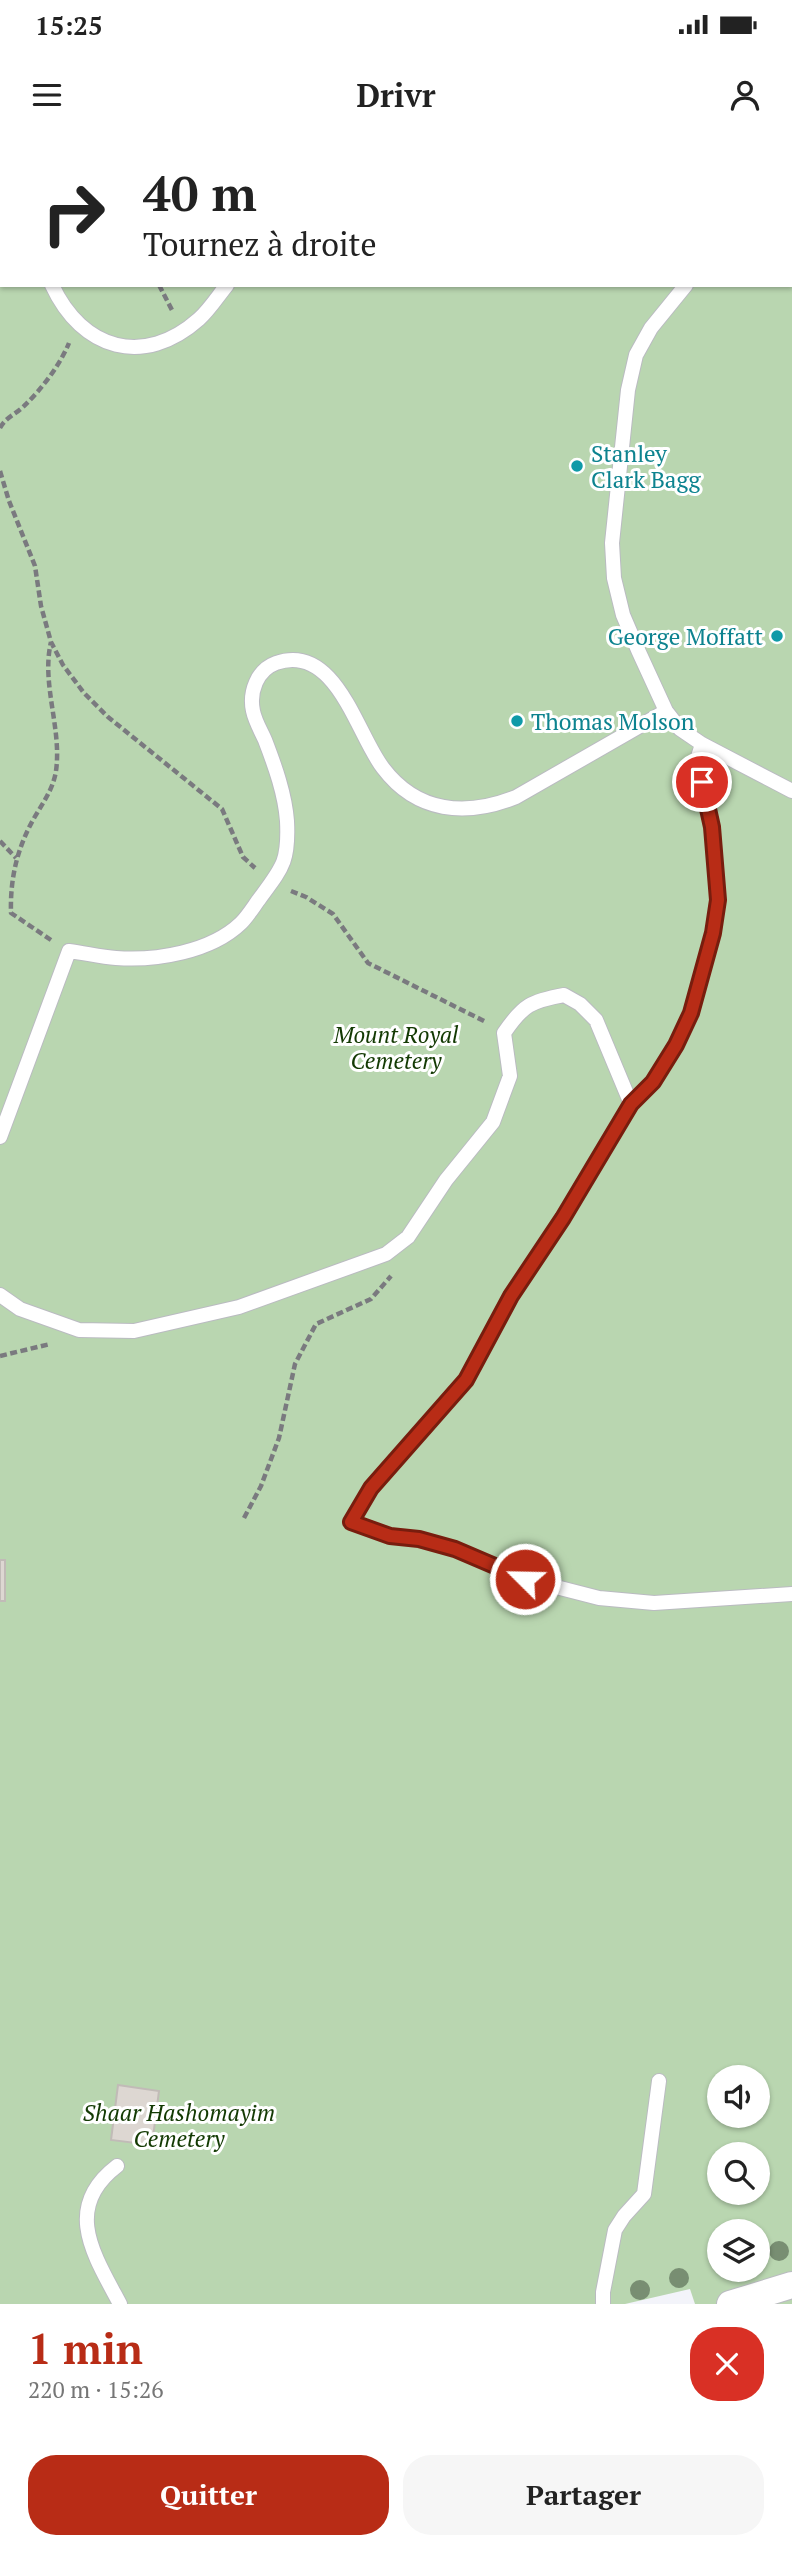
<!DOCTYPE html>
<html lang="fr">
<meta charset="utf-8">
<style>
body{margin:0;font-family:"PT Serif",serif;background:#f6f6f6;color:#222;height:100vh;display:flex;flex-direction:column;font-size:26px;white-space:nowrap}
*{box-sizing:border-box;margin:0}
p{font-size:23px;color:#767676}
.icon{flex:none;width:38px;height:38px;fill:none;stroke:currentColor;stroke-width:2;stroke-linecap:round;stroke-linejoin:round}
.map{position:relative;height:2164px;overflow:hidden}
.details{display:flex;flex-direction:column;background:#fff;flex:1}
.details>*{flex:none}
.hud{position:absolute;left:0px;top:0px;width:793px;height:147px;box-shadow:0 2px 5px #0004;background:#fff;color:#222;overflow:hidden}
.controls{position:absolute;left:707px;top:1925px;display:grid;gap:14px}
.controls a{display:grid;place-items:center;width:63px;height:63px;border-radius:50%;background:#fff;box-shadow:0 2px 5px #0004;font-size:35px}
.pin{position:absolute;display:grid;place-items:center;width:60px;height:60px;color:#fff;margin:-30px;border:4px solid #fff;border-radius:50%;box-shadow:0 2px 7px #0007}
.me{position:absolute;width:77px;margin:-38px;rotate:293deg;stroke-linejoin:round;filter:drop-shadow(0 0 5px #0008)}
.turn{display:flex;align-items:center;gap:24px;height:147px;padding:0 28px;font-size:32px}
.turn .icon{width:91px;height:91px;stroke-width:2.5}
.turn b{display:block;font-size:49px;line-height:60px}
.round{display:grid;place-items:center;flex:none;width:74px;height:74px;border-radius:28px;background:#f6f6f6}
.overview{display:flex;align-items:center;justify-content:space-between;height:119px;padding:0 28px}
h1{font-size:42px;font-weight:600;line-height:52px;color:#b82c16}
.cta{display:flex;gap:14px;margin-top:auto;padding:14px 28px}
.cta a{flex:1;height:80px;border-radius:28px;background:#b82c16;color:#fff;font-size:28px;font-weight:600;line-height:80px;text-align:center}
.cta a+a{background:#f6f6f6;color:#222}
.status{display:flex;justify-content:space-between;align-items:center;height:49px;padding:0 35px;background:#fff;direction:ltr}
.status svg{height:19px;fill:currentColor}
header{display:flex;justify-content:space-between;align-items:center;height:91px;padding:0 28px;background:#fff;font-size:32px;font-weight:600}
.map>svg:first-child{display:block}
.green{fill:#b9d6b0;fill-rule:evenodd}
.building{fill:#ddd7d2;stroke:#c1bbb7;stroke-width:2}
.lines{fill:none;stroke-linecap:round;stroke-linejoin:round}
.lane-casing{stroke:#babbc1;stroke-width:16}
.street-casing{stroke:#babbc1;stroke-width:28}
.path{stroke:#7a7a7f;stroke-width:4.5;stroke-dasharray:7 3.5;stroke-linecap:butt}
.lane{stroke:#fff;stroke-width:14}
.street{stroke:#fff;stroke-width:26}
.tree{fill:#788e72}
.route-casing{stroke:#781d0e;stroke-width:18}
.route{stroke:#b82c16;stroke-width:12}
.culture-dot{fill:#0f9aa8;stroke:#fff;stroke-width:2.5}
.labels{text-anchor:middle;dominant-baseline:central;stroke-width:6;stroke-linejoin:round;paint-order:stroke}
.culture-label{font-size:23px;fill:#0d838f;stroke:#fff;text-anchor:start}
.park-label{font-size:23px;font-style:italic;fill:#133a03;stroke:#fff}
</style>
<div class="status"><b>15:25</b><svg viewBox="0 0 49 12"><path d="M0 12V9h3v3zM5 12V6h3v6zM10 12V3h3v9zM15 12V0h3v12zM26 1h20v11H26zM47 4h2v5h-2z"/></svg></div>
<header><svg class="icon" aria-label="menu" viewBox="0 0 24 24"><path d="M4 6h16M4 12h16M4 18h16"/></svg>Drivr<svg class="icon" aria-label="person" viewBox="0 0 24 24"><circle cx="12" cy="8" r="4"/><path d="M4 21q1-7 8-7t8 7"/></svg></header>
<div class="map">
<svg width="792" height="2164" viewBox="0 0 792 2164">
<rect width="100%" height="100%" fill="#f3f4fa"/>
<!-- green -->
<path class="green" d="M0 0H792V2164H695L690 2149 625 2164H0ZM2 2H791V145H2ZM719 1937H758V1976H719ZM719 2014H758V2053H719ZM719 2091H758V2130H719Z"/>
<!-- building -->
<path class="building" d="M0 1420H5V1461H0Z
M118 1945 159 1951 152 2005 111 2000Z"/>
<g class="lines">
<!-- lane casing -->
<g class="lane-casing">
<path id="lane" d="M728 0 732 2
M32 2V0
M348 2 349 0
M749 2 750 0
M791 46 792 45
M52 145C82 210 144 228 199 179 210 169 218 156 227 145
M686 145 651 188 636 215 628 250 612 403 614 438 623 475 638 510 666 571 680 589 702 604 792 651
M702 604 697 620 712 687 718 760 713 793 691 873 676 905 653 942 631 964 563 1078 511 1156 466 1240 371 1348 351 1382 390 1396 419 1399 455 1409 525 1439 599 1458 654 1463 792 1454
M0 997 69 811C85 813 101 817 116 818 156 821 211 812 241 783 248 776 254 766 260 758 283 727 289 721 287 681 285 654 275 626 265 600 261 591 255 581 253 571 249 552 257 530 276 523 336 502 357 595 383 628 417 673 466 677 516 657L666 571
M0 1155 20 1169 79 1190 134 1191 239 1167 386 1114 408 1097 446 1040 493 982 510 936 504 893C523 865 531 861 564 855L580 864 596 880 631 964
M117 2026C62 2068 94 2115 120 2164
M603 2164V2152L615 2090 624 2076 644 2054 659 1941"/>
</g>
<!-- street casing -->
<g class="street-casing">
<path id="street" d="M730 2164 792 2145"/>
</g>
<!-- path -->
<path class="path" d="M99 0 100 2
M159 145 173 172
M0 288C5 278 16 274 24 266 41 250 60 225 69 203
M0 331 9 361 35 426 41 466 51 502 63 525 84 553 108 577 222 669 243 717 255 728
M0 701 16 718
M291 751 306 757 333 774 368 823 486 882
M51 800 11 773C10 739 17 709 33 680 42 664 53 650 56 631 62 588 41 544 51 502
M0 1216 50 1204
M244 1378 261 1346 279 1298 295 1224 316 1184 371 1159 391 1136"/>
<!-- lane -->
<use href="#lane" class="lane"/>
<!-- street -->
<use href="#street" class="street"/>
</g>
<!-- trees -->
<g class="tree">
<circle cx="779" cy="2111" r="10"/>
<circle cx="679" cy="2138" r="10"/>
<circle cx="640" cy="2150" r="10"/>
</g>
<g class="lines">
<!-- route casing -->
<g class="route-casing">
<path id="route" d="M525 1439 455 1409 419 1399 390 1396 351 1382 371 1348 466 1240 511 1156 563 1078 631 964 653 942 676 905 691 873 713 793 718 760 712 687 702 642"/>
</g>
<!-- route -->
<use href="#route" class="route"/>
</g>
<!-- markers -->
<g class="culture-dot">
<circle cx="577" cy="326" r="7"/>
<circle cx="777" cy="496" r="7"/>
<circle cx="517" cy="581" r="7"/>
</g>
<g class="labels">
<!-- culture labels -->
<g class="culture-label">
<text x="591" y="313">Stanley<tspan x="591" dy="26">Clark Bagg</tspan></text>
<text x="763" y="496" text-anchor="end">George Moffatt</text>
<text x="531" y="581">Thomas Molson</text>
</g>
<!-- park labels -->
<g class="park-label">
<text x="396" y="894">Mount Royal<tspan x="396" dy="26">Cemetery</tspan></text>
<text x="179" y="1972">Shaar Hashomayim<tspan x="179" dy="26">Cemetery</tspan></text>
</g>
</g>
</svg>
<div class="controls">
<a><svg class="icon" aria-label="sound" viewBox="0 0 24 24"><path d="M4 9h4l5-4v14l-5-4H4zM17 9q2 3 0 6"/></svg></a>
<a><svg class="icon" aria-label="search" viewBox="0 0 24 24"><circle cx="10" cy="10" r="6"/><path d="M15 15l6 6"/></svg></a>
<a><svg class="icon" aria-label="layers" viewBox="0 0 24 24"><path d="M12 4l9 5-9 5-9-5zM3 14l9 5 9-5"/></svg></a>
</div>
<div class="pin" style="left:702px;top:642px;background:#d93025"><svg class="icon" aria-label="arrive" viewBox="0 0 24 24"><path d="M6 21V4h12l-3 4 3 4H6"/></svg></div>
<svg class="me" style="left:525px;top:1439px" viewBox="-20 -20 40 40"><circle r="17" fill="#b82c16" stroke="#fff" stroke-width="3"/><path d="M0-11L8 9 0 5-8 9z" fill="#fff"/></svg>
<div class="hud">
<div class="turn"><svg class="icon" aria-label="right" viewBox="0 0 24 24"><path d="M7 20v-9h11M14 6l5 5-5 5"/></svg><div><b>40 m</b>Tournez à droite</div></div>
</div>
</div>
<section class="details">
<div class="overview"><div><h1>1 min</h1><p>220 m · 15:26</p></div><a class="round" style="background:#d93025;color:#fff"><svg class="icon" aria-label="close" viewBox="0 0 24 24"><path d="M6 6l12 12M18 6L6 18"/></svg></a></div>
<div class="cta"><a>Quitter</a><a>Partager</a></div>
</section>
